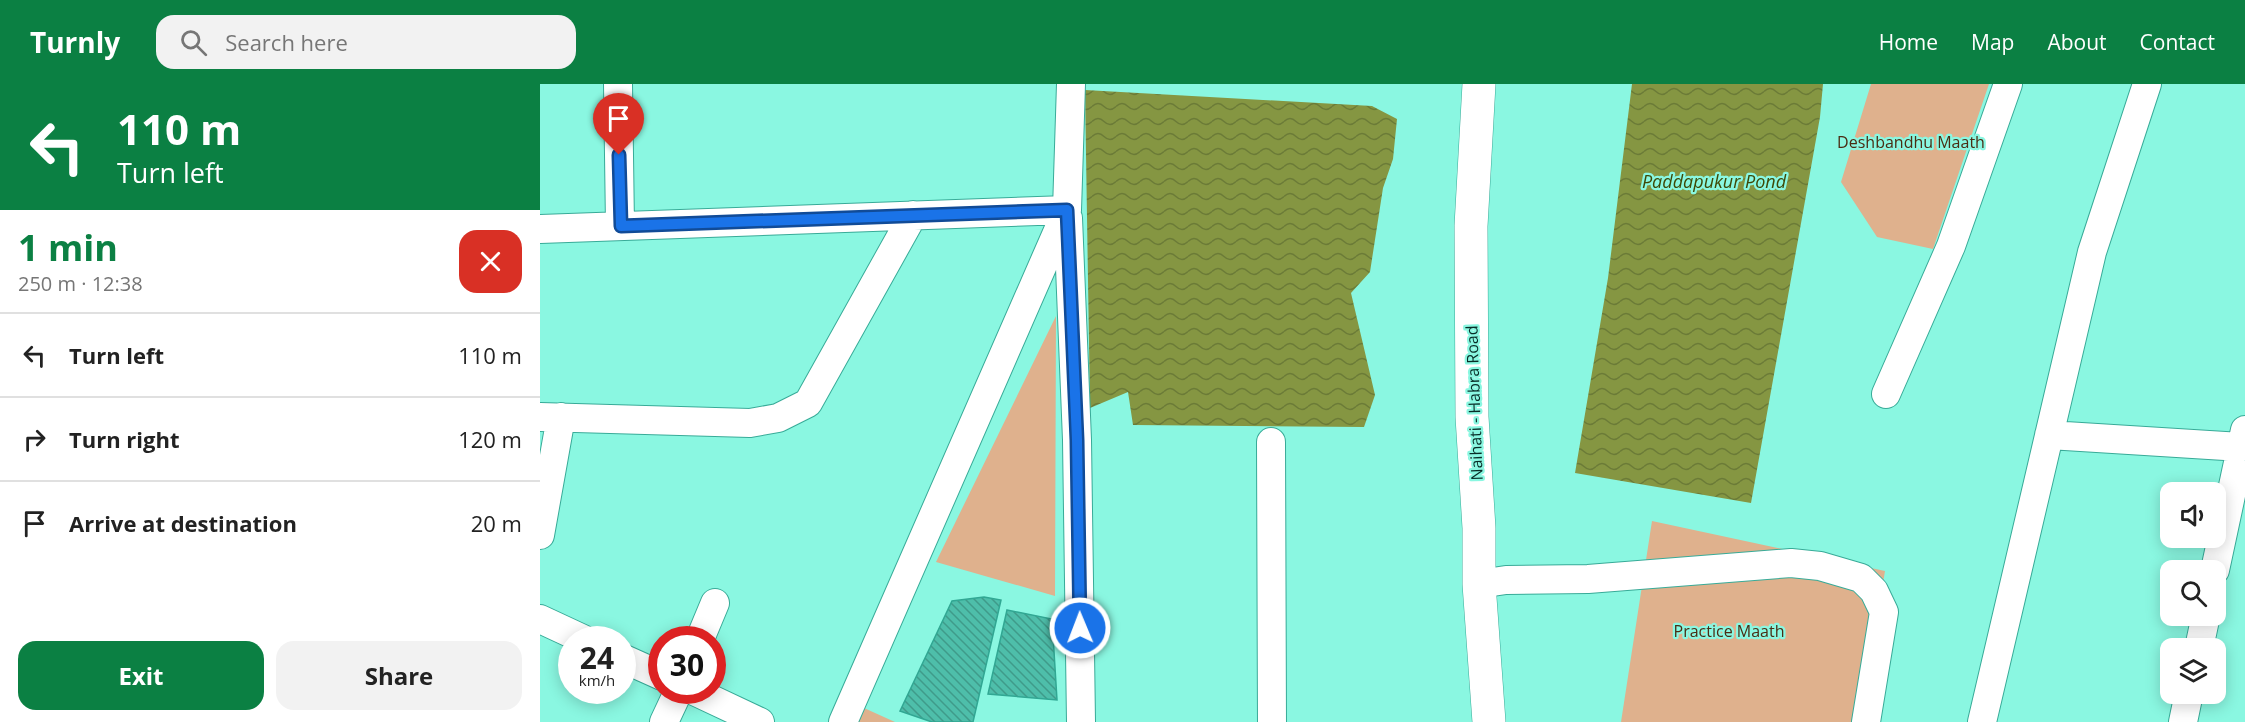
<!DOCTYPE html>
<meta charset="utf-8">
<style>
body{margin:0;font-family:"Open Sans",sans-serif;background:#f2f2f2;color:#222;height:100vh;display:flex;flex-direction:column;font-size:22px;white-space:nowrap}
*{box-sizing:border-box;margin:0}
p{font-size:20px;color:#767676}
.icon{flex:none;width:33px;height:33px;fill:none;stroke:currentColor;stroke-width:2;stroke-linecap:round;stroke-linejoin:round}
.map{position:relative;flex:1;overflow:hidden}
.drawer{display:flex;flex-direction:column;background:#fff;width:540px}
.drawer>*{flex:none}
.top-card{background:#0b8043;color:#fff;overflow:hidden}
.tools{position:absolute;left:1620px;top:398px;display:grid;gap:12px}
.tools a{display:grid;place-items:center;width:66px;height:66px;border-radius:12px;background:#fff;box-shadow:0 3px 15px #0003;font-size:30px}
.speed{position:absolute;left:18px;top:542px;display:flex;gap:12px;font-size:30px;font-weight:700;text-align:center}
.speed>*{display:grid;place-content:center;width:78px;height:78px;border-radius:50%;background:#fff;box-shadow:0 3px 15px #0003;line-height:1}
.speed small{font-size:15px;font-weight:400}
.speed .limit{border:9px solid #d22;background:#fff;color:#111}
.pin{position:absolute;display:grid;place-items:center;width:51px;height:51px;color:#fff;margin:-62px -26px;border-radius:50% 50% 50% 0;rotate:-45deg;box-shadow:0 0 6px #0007}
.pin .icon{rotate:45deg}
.me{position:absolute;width:66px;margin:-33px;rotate:359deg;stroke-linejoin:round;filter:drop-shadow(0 0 4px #0008)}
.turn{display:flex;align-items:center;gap:21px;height:126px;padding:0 18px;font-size:27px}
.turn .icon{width:78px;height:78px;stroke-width:2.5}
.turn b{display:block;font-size:42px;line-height:51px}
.round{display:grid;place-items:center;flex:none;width:63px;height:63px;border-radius:18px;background:#f2f2f2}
.summary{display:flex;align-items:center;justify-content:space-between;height:102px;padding:0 18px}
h1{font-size:36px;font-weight:700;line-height:45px;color:#0b8043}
.cta{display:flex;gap:12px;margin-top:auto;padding:12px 18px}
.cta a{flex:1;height:69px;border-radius:18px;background:#0b8043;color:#fff;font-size:24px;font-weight:700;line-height:69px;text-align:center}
.cta a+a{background:#f2f2f2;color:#222}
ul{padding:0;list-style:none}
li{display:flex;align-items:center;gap:18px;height:84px;padding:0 18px;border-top:2px solid #e0e0e0}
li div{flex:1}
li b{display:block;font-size:22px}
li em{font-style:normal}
header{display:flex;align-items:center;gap:36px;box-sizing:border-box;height:84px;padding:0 30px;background:#0b8043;color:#fff}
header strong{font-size:28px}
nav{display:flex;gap:33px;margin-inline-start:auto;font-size:21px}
.search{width:420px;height:54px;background:#f2f2f2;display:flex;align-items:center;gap:15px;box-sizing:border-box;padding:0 21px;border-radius:18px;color:#767676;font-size:22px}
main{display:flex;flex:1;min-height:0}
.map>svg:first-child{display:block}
.park{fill:#dfb18d}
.water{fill:url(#water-waves)}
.building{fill:url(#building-back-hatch);stroke:#31a793;stroke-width:1.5}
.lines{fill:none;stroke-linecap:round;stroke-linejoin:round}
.street-casing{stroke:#38ab98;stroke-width:30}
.secondary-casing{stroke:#38ab98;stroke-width:34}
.street{stroke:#fff;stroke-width:28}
.secondary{stroke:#fff;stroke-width:33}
.route-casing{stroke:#114b97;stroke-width:15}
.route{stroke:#1a73e8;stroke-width:10}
.labels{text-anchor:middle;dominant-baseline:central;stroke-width:4.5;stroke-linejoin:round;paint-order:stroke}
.park-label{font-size:16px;fill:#4a2d14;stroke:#8af7e1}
.street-label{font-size:16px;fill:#082c26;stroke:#8af7e1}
.water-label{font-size:18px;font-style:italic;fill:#3e4907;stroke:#8af7e1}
</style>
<header>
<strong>Turnly</strong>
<div class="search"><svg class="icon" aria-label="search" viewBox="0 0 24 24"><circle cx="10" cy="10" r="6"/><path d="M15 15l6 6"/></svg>Search here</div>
<nav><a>Home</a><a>Map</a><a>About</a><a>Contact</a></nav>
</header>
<main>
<section class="drawer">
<div class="top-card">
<div class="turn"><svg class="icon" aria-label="left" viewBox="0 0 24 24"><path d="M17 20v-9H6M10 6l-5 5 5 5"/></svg><div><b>110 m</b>Turn left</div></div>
</div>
<div class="summary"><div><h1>1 min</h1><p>250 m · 12:38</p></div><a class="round" style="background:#d93025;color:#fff"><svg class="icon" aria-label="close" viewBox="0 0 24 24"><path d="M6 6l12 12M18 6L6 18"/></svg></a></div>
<ul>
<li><svg class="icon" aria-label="left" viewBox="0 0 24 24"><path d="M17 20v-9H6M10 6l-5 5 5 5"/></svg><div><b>Turn left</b></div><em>110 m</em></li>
<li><svg class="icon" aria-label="right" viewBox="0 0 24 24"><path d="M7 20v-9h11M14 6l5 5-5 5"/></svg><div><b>Turn right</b></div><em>120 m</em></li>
<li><svg class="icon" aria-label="arrive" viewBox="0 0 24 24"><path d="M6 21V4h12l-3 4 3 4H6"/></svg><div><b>Arrive at destination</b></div><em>20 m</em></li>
</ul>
<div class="cta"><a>Exit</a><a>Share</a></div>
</section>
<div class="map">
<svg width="1705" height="638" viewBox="0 0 1705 638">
<defs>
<pattern id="water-waves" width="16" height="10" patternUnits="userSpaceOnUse" patternTransform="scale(1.5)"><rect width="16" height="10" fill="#859642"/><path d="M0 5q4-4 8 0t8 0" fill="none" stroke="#6b7b37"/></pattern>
<pattern id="building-back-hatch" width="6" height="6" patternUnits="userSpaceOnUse" patternTransform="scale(1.5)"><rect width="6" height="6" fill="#4ebeaa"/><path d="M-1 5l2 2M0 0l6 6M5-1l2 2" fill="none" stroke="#3f9b8a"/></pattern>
</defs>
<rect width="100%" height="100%" fill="#8af7e1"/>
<!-- park -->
<path class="park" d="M1331 0H1449L1393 165 1337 153 1301 98Z
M516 232 515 512 396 478Z
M1112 437 1345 487 1320 638H1081Z
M324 624 355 638H317Z"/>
<!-- water -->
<path class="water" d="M1092 0H1283L1280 33 1211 419 1035 389 1068 194Z
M545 6 832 22 857 35 853 75 843 104 830 188 811 209 835 311 824 343 593 341 588 308 550 324Z"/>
<!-- building -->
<path class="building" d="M444 513 461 516 433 638H392L360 627 412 517Z
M467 526 512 535 517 616 448 610Z"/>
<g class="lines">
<!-- street casing -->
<g class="street-casing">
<path id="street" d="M78 0 80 142
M528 134 537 356 541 638
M0 145 527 126 531 0
M1346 310 1411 162 1468 0
M0 333 210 339 238 334 268 319 373 131
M1509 351 1701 363
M731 358 732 638
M0 451 21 333
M1675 486 1705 346
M939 500 966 496 1048 495 1251 479 1280 482 1321 494 1334 507 1344 528 1326 638
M0 535 43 555
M160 555 175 519
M1659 564 1666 531
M82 574 122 592
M152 606 220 638
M124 638 139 606
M303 638 527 126
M1442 638 1552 168 1607 0
M1643 638 1649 609"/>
</g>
<!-- secondary casing -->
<g class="secondary-casing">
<path id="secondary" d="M939 0 931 142 932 333 939 444V500L949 638"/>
</g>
<!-- street -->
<use href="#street" class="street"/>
<!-- secondary -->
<use href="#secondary" class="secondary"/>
</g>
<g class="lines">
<!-- route casing -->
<g class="route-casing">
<path id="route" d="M79 71 81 142 527 126 537 356 540 544"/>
</g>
<!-- route -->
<use href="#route" class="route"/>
</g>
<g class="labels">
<!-- park labels -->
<g class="park-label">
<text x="1371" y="58">Deshbandhu Maath</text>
<text x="1189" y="547">Practice Maath</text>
</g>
<!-- street labels -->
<g class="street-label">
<text transform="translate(934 319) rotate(-92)">Naihati - Habra Road</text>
</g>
<!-- water labels -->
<g class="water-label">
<text x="1174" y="97">Paddapukur Pond</text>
</g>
</g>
</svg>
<div class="tools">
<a><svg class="icon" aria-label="sound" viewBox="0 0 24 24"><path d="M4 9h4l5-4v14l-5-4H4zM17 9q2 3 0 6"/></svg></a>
<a><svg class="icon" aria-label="search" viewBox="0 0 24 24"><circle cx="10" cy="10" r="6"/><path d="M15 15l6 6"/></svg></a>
<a><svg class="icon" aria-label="layers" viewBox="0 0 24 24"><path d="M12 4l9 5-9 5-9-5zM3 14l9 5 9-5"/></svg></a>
</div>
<div class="speed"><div>24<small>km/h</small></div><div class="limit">30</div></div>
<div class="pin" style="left:79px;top:71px;background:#d93025"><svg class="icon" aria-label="arrive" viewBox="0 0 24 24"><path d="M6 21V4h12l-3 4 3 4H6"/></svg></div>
<svg class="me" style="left:540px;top:544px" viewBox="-20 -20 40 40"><circle r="17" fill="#1a73e8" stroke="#fff" stroke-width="3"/><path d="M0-11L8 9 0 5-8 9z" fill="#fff"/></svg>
</div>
</main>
